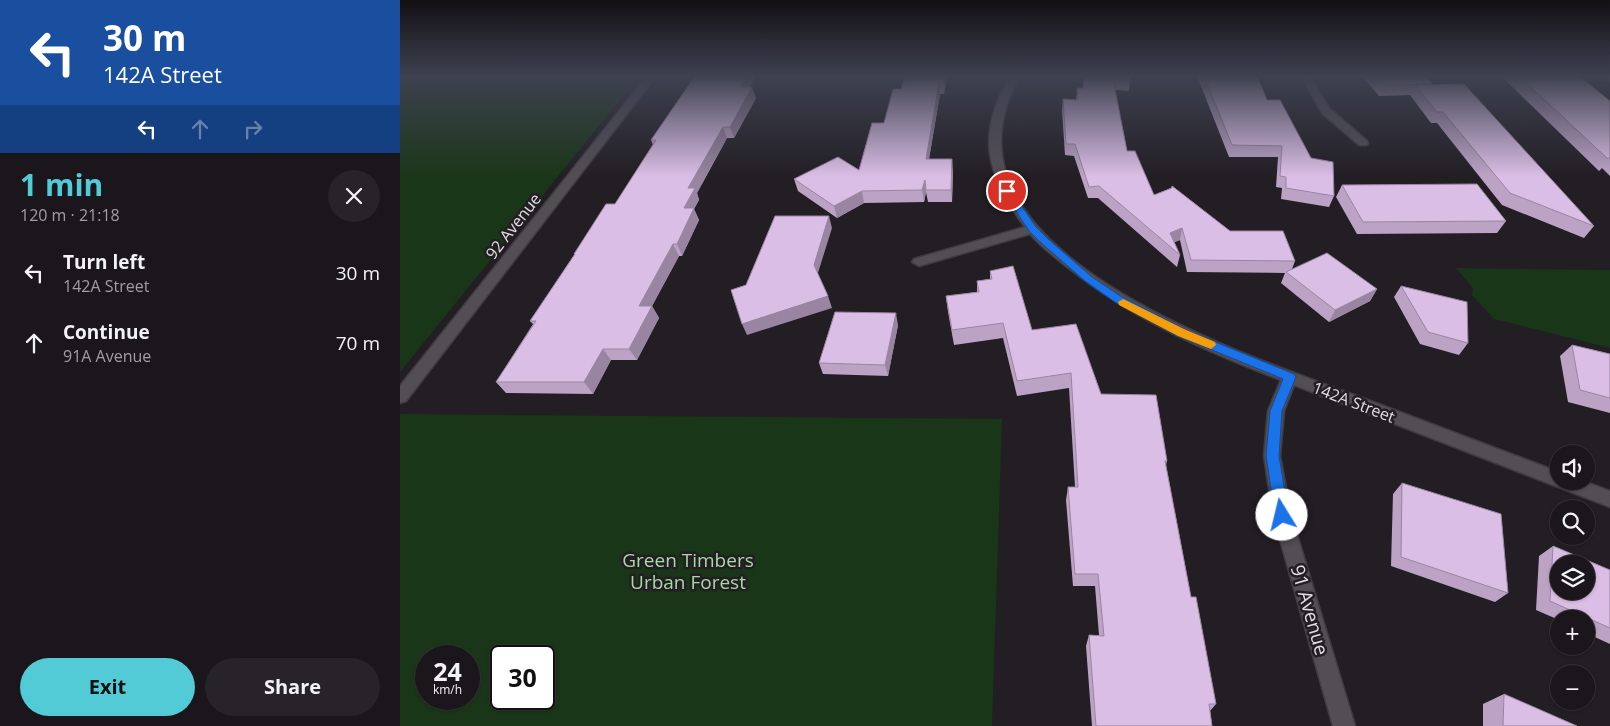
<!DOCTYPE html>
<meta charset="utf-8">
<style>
body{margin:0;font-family:"Open Sans",sans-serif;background:#272328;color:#f1f3f6;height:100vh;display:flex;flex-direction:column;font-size:19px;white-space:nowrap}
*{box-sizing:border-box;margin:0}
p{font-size:16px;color:#9f9fa3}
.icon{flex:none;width:28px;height:28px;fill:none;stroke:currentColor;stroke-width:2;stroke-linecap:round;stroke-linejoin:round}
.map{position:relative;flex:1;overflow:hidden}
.panel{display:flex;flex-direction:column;background:#1a161b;width:400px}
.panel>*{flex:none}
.guide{background:#1a4fa0;color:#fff;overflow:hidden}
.buttons{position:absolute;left:1150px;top:445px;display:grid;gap:10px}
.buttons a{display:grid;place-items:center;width:45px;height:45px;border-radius:50%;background:#1a161b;box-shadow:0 1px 4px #0004,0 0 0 1px #38353a;font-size:25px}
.speed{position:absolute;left:15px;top:645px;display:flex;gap:10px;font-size:25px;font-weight:700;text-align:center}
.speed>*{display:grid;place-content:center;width:65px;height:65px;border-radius:50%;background:#1a161b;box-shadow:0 1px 4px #0004,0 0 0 1px #38353a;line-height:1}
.speed small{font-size:12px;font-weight:400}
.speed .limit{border:2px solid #111;border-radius:8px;background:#fff;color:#111}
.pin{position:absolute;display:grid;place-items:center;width:42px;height:42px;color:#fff;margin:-21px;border:2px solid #fff;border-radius:50%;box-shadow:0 1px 5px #0007}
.me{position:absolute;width:55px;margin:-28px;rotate:351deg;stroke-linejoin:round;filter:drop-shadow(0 0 4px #0008)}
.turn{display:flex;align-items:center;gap:18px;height:105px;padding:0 20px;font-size:22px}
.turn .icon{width:65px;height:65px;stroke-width:2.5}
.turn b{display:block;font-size:35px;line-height:42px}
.lanes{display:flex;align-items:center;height:48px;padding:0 20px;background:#0003;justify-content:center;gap:25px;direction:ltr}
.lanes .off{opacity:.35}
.round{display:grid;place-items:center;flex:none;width:52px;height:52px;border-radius:26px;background:#272328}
.head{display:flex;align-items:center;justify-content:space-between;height:85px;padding:0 20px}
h1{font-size:30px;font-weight:700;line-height:38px;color:#52cbd7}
.primary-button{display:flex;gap:10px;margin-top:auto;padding:10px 20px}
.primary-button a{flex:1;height:58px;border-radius:30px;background:#52cbd7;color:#111;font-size:20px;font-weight:700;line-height:58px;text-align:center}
.primary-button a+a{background:#272328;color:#f1f3f6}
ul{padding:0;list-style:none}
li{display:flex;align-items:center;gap:15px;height:70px;padding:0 20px}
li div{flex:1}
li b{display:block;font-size:19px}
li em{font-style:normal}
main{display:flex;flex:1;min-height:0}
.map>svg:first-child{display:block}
.green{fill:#1a3618;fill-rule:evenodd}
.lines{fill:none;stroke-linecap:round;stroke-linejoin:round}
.minor-casing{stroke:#3f3b40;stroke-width:3}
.minor{fill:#534e54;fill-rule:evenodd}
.wall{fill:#bca3c6}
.shaded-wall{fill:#9985a1}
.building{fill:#dbbee6;stroke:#9985a1;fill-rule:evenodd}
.route{fill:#1a73e8;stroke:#114b97}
.slow{fill:#f59e0b}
.labels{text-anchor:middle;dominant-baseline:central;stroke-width:5;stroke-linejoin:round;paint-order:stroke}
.street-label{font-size:16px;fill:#e0dde1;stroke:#221e24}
.near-park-label{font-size:19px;fill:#a7daa2;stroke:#221e24}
.near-street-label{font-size:19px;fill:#e0dde1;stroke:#221e24}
</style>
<main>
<section class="panel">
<div class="guide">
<div class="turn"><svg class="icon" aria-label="left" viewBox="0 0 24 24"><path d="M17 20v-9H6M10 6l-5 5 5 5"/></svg><div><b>30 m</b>142A Street</div></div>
<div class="lanes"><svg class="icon" aria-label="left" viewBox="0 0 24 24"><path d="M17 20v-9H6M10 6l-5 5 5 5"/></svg><svg class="icon off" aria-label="ahead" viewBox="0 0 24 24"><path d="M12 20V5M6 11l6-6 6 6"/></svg><svg class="icon off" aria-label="right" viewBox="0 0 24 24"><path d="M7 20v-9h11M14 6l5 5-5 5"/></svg></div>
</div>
<div class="head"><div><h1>1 min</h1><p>120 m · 21:18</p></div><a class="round"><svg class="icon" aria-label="close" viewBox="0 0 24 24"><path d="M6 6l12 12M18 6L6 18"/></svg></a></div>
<ul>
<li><svg class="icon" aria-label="left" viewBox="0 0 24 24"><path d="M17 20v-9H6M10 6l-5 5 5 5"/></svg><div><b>Turn left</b><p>142A Street</p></div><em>30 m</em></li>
<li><svg class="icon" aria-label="ahead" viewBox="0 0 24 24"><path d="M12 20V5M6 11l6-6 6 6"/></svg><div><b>Continue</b><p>91A Avenue</p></div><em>70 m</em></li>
</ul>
<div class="primary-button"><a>Exit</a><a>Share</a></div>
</section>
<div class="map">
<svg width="1210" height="726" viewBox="0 0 1210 726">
<rect width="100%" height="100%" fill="#221e24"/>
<!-- green -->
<path class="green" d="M0 76H239L0 372Z
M1056 268 1210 270V348L1094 319 1072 295 1073 288Z
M0 414 602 419 592 726H0ZM69 656V699H26V656ZM144 656V699H101V656Z"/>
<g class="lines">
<!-- minor casing -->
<g class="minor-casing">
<path id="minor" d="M247 76H256L6 401 0 403V386Z
M611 76H620C520 249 843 354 957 396 1024 421 1092 447 1159 472V481H1183L1210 491V507L894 385 884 411 880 456 891 515 955 726H933L873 515 864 456 868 411 881 380C810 353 740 322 679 276 662 263 644 250 630 234L519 266 512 262 514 259 625 227C586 175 575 133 611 76Z
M901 76H909L930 109 967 141 968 143 967 145H959L922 113Z
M1202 76H1210V81L1203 78Z"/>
</g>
<!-- minor -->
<use href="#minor" class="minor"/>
</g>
<!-- wall -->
<path class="wall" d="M295 76H355L350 87 356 98 334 138H327L297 193 299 200 294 209 299 220 282 256H279L252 306 259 318 237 360H211L193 394 106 393 96 382 133 324 130 321 174 255V254L215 204 253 145 251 140Z
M505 76H547L544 94H540L529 159 553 170 552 202H528L526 192 524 202 464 203 437 218 398 191 394 179 459 170 501 89Z
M684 76 730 80 729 91 715 90 727 151 754 195 771 188 772 186 830 231 895 261 892 269 977 289 970 301 929 322 881 283 885 273 787 272 780 240 774 242 780 255 777 267 698 198H688L674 156 665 155 662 110 663 99 676 100 677 88H683Z
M797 76H857L867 100 911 158 934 196 929 207 881 199 882 188 876 187 878 157H829Z
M962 76H1025L1032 84 1194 226 1184 238 1102 205 1037 123H1031L1010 95 979 96Z
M1101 76H1179L1210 101V176L1202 168 1199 171Z
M942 185 1106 221 1097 233 957 234 936 197Z
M590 271 632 330 701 394 767 461 766 465 791 597 816 704 810 711 812 726H692L686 646 689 635H699L695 586H673L666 500 668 487H675L669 388 617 396 603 338 554 345 548 312 546 296 577 292V281L590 279Z
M1001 286 1068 343 1059 355 1020 344 994 297Z
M498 325 488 376 423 374 419 363Z
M1172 345 1210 354V413L1168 402 1160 356Z
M1002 483 1108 593 1095 602 991 566 993 494Z
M1153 546 1210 570V644L1186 633V619H1159V620L1136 610 1139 556Z
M1104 694 1177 726H1083V704Z"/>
<!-- shaded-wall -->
<path class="shaded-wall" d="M346 76H355L344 98 341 87Z
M545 76H547L544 94 543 83Z
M539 83 540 94 527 171 526 159Z
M352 87 356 98 334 138 330 127Z
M323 127 327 138 297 193 299 200 294 209 299 220 282 256 277 244 288 188Z
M552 159 553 170 552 202 551 190Z
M525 180 526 192 524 202 522 190Z
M462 191 464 203 437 218 434 206Z
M429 216 432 228 417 276 414 265Z
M782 228 780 240 768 245 770 233Z
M273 244 279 256 252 306 259 318 237 360 229 349 239 306Z
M977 289 970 301 929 322 935 310Z
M428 296 432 308 347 335 342 324Z
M496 313 498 325 488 376 485 365Z
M203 349 211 360 193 394 184 382Z"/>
<!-- building -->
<path class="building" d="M295 76H346L341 87H352L330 127H323L288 188H295L284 208H294L277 244H273L239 306H252L229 349H203L184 382H96L136 321H130L175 254H174L206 204H215L256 140H251Z
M505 76H545L543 83H539L526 159H552L551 190H526L525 180 522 190 462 191 434 206 394 179 438 157 459 170 472 123H484L493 89H501Z
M684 76H730V80L713 79 727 151H735L754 195 772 188V186L830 231H883L895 261 791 260 782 228 770 233 780 255 699 186 689 187 675 144H666L663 99 678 100 677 88H683Z
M804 76H857L867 100H880L911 158 933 162 934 196 886 188V177L880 176 882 146 832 145Z
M976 76H1025L1032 84 984 85Z
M1119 76H1179L1210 101V157L1208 159Z
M1064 84 1194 226 1110 193 1043 112H1037L1015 85Z
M1077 184 1106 221 963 222 942 185Z
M375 216H429L414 265 428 296 342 324 331 290 346 285Z
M927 253 977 289 935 310 886 272Z
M613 266 632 330 676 324 701 394 756 395 767 461H765L791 597H796L816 704H809L812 726H696L689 635 704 636 698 574H675L668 487H678L671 373 617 381 603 323 552 330 546 296 579 292 577 281 592 279 590 271Z
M1001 286 1067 302 1068 343 1028 332Z
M435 312 496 313 485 365 419 363Z
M1172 345 1210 354V398L1180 390Z
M1002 483 1101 514 1108 593 1001 557Z
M1153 546 1210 570V628L1150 601ZM1159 564H1186V591H1159Z
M1104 694 1177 726H1103Z"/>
<!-- sky -->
<linearGradient id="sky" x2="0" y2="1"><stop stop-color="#131014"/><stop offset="0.43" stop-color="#3e4150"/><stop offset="1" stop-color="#3e4150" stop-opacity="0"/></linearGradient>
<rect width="1210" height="177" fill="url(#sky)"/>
<!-- route -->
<path class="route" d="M607 188 610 189 636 227 647 238 692 277 722 297 786 330 894 374 896 377 882 411 879 456 889 515 887 520 882 522 877 520 875 515 866 456 870 411 883 379 778 336 715 302 685 281 640 242 629 231 603 191Z"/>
<!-- slow -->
<path class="slow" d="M723 299 786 330 815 342 816 345 811 349 778 336 719 305 718 302Z"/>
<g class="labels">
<!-- street labels -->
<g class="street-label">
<text transform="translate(113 226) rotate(-52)">92 Avenue</text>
<text transform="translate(954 402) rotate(21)">142A Street</text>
</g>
<!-- near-park labels -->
<g class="near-park-label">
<text x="288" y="560">Green Timbers<tspan x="288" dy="22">Urban Forest</tspan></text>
</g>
<!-- near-street labels -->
<g class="near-street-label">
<text transform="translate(910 610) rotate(74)">91 Avenue</text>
</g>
</g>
</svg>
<div class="buttons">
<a><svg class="icon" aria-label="sound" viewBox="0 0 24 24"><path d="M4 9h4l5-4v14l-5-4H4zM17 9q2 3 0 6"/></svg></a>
<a><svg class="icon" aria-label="search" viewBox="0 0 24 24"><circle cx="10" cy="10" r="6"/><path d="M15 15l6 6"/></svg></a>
<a><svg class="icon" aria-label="layers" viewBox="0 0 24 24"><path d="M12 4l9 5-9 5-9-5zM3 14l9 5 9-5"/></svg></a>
<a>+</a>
<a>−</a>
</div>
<div class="speed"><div>24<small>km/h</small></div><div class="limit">30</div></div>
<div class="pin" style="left:607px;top:191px;background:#d93025"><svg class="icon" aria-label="arrive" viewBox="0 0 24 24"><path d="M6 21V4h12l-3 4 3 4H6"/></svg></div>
<svg class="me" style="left:882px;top:515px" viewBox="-20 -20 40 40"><circle r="19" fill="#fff"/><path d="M0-13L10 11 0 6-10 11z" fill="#1a73e8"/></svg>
</div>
</main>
